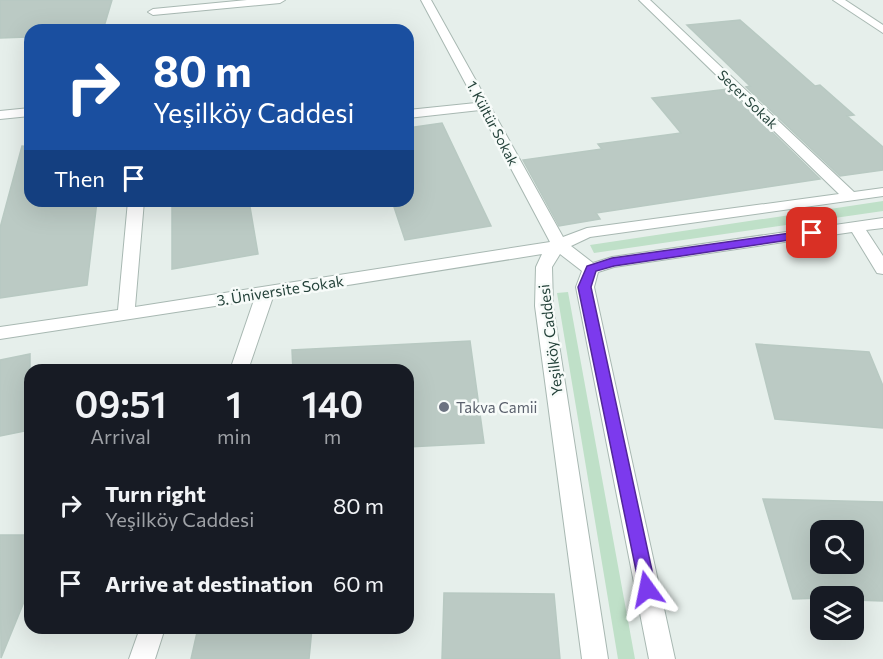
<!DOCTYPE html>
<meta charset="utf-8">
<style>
body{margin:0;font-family:Commissioner,sans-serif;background:#242831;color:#f1f3f6;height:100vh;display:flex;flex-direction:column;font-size:22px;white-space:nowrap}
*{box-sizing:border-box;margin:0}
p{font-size:20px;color:#9ea1a6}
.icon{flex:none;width:33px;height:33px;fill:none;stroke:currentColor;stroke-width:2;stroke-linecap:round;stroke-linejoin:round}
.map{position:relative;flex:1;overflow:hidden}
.sheet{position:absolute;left:24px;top:364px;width:390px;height:270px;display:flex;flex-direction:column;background:#171b24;border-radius:18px;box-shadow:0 6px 24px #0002}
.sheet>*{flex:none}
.hud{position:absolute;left:24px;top:24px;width:390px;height:183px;border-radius:18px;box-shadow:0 6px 24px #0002;background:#1a4fa0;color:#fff;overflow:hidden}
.controls{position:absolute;left:810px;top:520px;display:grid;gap:12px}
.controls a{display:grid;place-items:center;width:54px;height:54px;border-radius:12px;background:#171b24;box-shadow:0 6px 24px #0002;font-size:30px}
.pin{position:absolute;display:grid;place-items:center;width:51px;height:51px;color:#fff;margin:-26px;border-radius:12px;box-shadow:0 3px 9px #0006}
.me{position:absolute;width:66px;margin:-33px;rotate:348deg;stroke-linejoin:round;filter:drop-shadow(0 0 4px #0008)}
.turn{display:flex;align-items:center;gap:21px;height:126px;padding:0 30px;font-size:27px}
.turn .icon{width:78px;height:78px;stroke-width:2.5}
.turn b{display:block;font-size:42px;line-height:51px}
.then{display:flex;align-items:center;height:57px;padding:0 30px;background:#0003;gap:12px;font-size:22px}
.eta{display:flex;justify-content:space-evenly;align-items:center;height:102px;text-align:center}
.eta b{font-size:36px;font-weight:600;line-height:42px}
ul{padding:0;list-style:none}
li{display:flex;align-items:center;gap:18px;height:78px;padding:0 30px}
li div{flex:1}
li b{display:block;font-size:22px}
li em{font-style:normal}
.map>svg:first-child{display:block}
.green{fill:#bfe0c8}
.building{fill:#bbcac4;stroke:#b8c9c2;stroke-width:1.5;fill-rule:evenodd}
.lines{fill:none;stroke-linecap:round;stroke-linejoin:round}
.minor-casing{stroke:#a8b8b2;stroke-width:2}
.minor{fill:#fff;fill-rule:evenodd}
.route{fill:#7c3aed;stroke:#51269a;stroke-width:1.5}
.worship-dot{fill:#6b7280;stroke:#f7fbf9;stroke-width:2}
.labels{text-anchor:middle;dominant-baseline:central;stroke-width:5;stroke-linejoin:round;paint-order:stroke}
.far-street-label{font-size:14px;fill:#24423a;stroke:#f7fbf9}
.street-label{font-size:15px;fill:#24423a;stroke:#f7fbf9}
.worship-label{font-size:15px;fill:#5b616d;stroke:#f7fbf9;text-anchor:start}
</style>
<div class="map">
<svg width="883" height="659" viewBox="0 0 883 659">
<rect width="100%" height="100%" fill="#e6efeb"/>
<!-- green -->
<path class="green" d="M883 201V211L594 253 590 245Z
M568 292 635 659H618L557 293Z"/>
<!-- building -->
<path class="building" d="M0 0H112L103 30H30L27 37 0 38Z
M740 20 815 86 820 85 854 115 847 116 883 147V170L840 176 746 87 750 86 687 25Z
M728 89 820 179 596 213 600 219 559 226 523 160 602 149 598 144 681 133 652 98Z
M442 123 491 226 405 240 392 201H408V128Z
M22 146 30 147V201H97L87 285 0 298V228Z
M172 201H249L258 254 172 269Z
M470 341 484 443 408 447V370H293L292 350Z
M756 344 869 352 883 386V428L775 419Z
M30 354V430L0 436V360Z
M763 499 883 502V601L854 600V597L793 599ZM820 531H854V564H820Z
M0 535H30V587L1 658Z
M444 593 554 594 560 659H442Z
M198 628H312L309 659H191Z"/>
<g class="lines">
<!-- minor casing -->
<g class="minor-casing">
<path id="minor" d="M247 0H285L280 3 153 15 148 12 153 9Z
M421 0H431L563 237 587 228 839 194 639 0H650L854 192 883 188V196L590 237 571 246 593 263 612 257 883 218V228L866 230 883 256V274L877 273 852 232 614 267 598 272 594 287 675 659H649L576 287 582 271 560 254 552 267 553 306 608 659H582L535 306 536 267 542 254 273 297 248 370H230L254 300 0 339V327L118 310 128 201H144L135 307 550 242 480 110 408 118V110L476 103Z
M833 0H845L883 25V33Z
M30 108V116L0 119V111Z
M140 628H165L155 659H129Z"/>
</g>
<!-- minor -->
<use href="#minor" class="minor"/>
</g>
<!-- route -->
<path class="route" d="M812 230 818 233 816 236 614 266 596 271 591 287 656 589 654 595 647 598 641 595 578 287 587 266 612 258Z"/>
<!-- markers -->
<circle class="worship-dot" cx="444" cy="407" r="6"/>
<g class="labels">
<!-- far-street labels -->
<g class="far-street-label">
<text transform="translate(748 99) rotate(44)">Seçer Sokak</text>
<text transform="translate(493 123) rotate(62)">1. Kültür Sokak</text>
</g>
<!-- street labels -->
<g class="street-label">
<text transform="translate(280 290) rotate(-9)">3. Üniversite Sokak</text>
<text transform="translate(550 340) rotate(-97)">Yeşilköy Caddesi</text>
</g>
<!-- worship labels -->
<g class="worship-label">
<text x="456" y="407">Takva Camii</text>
</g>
</g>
</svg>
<div class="controls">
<a><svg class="icon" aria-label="search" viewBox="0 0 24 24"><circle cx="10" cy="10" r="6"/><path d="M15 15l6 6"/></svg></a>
<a><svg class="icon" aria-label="layers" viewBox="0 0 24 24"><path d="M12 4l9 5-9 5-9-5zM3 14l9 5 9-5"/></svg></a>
</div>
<div class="pin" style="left:812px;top:233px;background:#d93025"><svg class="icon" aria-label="arrive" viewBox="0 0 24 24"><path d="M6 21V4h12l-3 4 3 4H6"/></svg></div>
<svg class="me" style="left:647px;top:589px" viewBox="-20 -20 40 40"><path d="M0-17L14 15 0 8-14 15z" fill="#7c3aed" stroke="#fff" stroke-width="4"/></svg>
<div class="hud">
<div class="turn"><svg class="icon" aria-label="right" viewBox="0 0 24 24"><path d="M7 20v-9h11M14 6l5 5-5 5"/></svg><div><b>80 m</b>Yeşilköy Caddesi</div></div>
<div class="then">Then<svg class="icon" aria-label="arrive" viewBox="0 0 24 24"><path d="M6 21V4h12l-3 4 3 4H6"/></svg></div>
</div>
<section class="sheet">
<div class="eta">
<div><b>09:51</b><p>Arrival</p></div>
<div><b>1</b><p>min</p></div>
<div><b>140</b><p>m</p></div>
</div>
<ul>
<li><svg class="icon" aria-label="right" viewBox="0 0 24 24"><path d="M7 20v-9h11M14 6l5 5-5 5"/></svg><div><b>Turn right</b><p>Yeşilköy Caddesi</p></div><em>80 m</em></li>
<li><svg class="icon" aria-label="arrive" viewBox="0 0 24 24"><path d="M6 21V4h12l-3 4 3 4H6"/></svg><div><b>Arrive at destination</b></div><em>60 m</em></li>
</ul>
</section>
</div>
